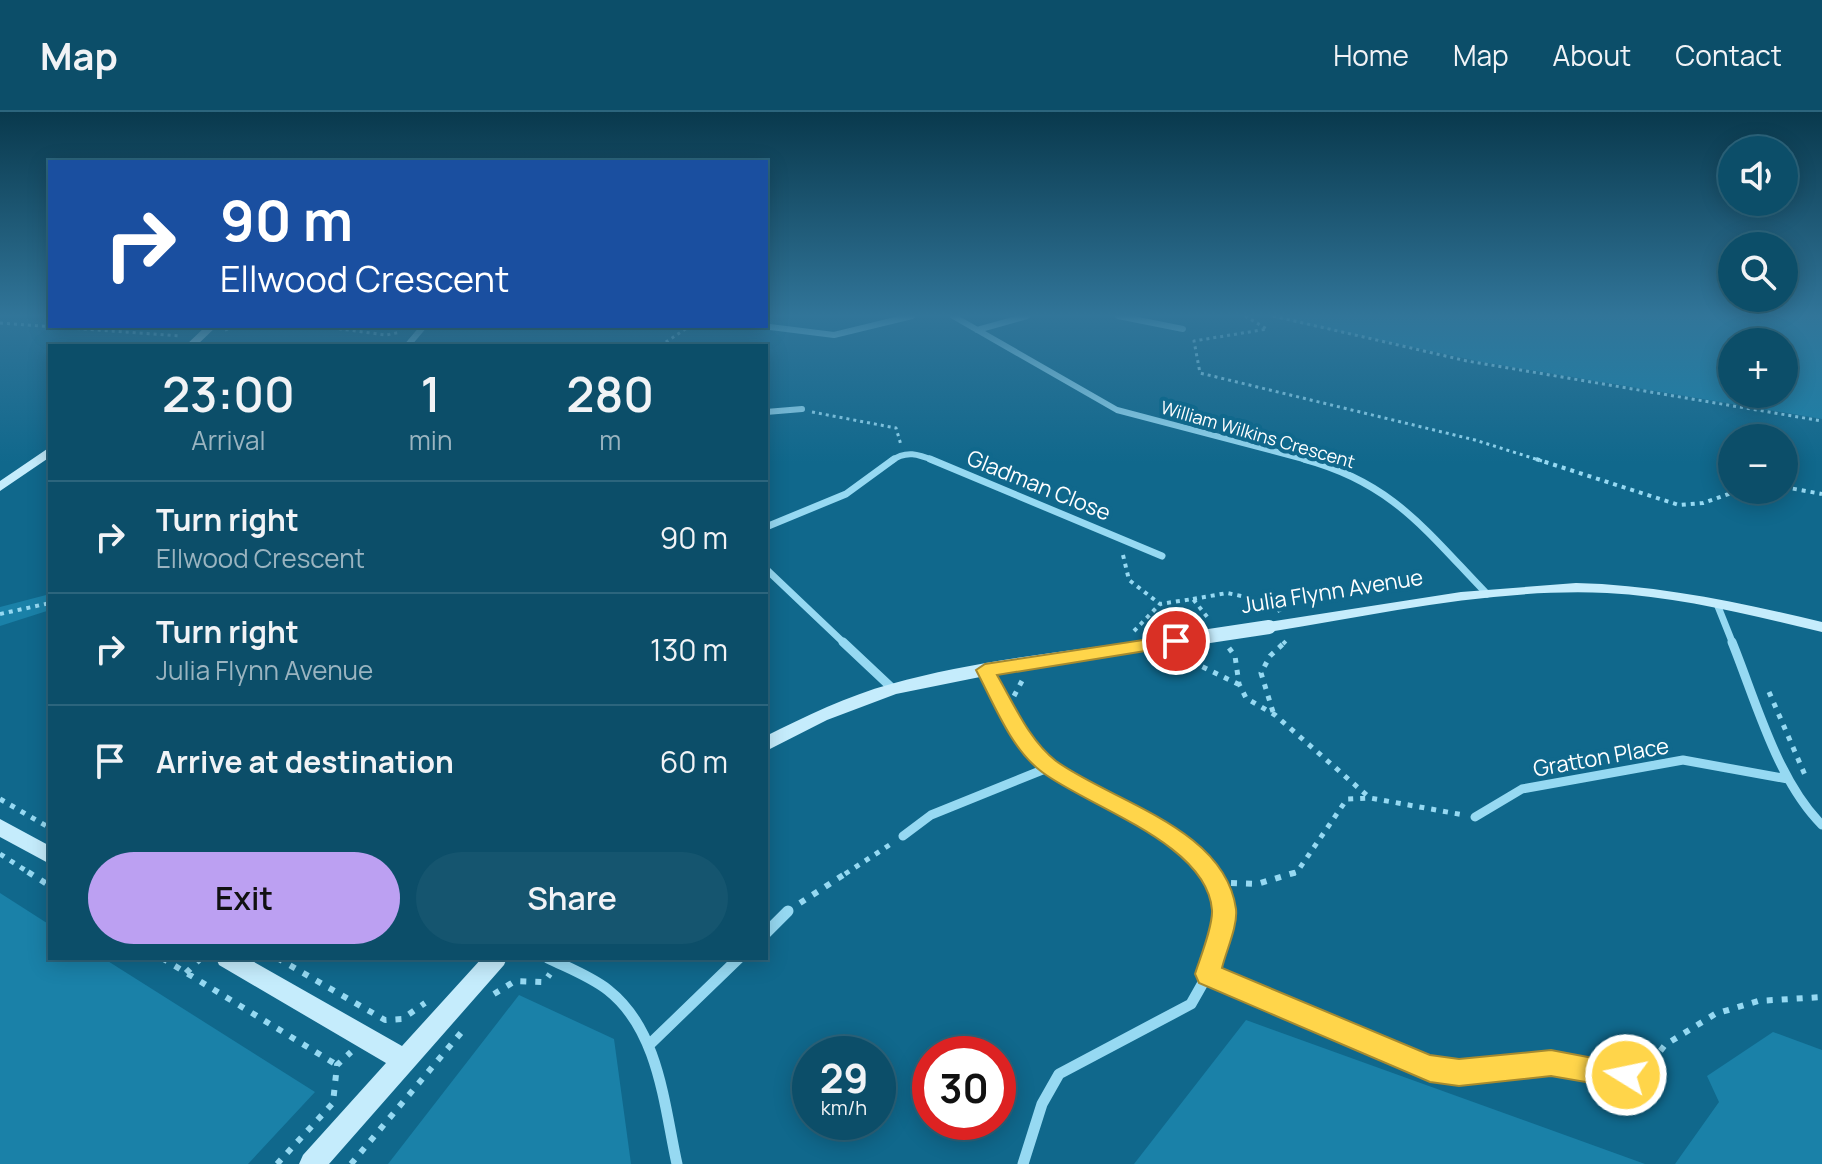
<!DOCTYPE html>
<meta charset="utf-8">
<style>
body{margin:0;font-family:Manrope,sans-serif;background:#15556f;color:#f1f3f6;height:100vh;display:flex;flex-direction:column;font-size:30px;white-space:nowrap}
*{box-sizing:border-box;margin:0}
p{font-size:26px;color:#9ab4c0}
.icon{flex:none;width:44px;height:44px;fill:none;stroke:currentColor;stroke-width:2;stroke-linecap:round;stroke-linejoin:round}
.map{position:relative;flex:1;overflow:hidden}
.drawer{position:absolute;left:48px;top:232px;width:720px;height:616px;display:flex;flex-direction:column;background:#0c4e69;border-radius:0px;box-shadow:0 4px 20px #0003,0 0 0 2px #2c657d}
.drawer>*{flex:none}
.hud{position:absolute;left:48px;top:48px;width:720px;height:168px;border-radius:0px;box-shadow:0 4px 20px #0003,0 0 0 2px #2c657d;background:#1a4fa0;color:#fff;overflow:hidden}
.buttons{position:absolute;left:1718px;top:24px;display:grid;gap:16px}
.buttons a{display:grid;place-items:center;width:80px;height:80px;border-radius:50%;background:#0c4e69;box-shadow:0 4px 20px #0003,0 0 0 2px #2c657d;font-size:40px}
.speed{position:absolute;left:792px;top:924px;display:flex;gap:16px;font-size:40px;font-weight:700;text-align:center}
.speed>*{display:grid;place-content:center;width:104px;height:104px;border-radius:50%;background:#0c4e69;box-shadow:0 4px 20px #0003,0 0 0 2px #2c657d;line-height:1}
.speed small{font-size:20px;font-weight:400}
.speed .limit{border:12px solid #d22;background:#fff;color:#111}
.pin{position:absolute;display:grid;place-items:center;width:68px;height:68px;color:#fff;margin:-34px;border:4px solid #fff;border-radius:50%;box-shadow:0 2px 8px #0007}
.me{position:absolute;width:88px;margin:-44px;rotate:280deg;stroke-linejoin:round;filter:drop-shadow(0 0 6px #0008)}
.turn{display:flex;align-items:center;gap:28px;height:168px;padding:0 40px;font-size:36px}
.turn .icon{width:104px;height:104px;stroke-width:2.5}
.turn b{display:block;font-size:56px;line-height:68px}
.eta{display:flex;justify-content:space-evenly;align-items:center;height:136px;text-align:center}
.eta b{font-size:48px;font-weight:600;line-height:56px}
.cta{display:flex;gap:16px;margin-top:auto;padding:16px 40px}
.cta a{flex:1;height:92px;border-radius:48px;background:#bca0f2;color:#111;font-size:32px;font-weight:600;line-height:92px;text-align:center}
.cta a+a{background:#15556f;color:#f1f3f6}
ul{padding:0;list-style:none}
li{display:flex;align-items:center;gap:24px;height:112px;padding:0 40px;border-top:2px solid #2c657d}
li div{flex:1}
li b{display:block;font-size:30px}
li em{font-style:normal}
header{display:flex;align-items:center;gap:48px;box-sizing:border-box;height:112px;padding:0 40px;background:#0c4e69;border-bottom:2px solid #2c657d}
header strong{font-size:38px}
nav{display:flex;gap:44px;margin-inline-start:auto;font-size:28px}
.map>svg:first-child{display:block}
.green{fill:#1a81a8;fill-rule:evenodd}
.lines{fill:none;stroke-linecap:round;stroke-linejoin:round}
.path-far3{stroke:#96d9f2;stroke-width:3;stroke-dasharray:3 4;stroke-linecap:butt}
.path-far2{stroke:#96d9f2;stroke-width:4;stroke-dasharray:4 5;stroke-linecap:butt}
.path-far1{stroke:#96d9f2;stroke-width:5;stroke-dasharray:5 7;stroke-linecap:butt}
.path{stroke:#96d9f2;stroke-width:6;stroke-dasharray:6 9;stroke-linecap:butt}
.street-far3{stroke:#96d9f2;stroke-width:6}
.street-far2{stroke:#96d9f2;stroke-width:7}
.street-far1{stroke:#96d9f2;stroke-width:9}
.street{stroke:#96d9f2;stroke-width:11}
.secondary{fill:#c5ecfc;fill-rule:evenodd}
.secondary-bridge{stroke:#c5ecfc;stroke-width:14}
.route{fill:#ffd54a;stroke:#a68a30;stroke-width:2}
.labels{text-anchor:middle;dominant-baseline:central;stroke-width:8;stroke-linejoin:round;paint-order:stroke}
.far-street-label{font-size:18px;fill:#fff;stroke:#10688c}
.street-label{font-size:22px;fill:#fff;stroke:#10688c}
</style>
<header>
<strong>Map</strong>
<nav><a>Home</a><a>Map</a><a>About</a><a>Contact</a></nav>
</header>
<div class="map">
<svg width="1822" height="1052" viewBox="0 0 1822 1052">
<rect width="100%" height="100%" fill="#10688c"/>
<!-- green -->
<path class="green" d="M1264 204H1822V307L1482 250ZM1784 230V282H1732V230Z
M50 482V498L0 514V495Z
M0 781 50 813V846H103L315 980 248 1052H0Z
M519 883 614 927 631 1052H388Z
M1246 908 1645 1052H1134Z
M1773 920 1822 938V1052H1675L1719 990 1707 964Z"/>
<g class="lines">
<!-- path-far3 -->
<path class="path-far3" d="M1245 204 1267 217 1194 229 1200 261 1475 328 1542 349
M1273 204 1467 249 1822 309
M0 211 181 224
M318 214 386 223 401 220
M225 218 239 214
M660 234 690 214
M812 300 896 316 901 333"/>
<!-- path-far2 -->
<path class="path-far2" d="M1536 347 1679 393 1703 391 1740 378
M1784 375 1822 382
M1123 443 1129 468 1160 492 1193 487 1208 506
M1193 487 1227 481 1275 491 1280 500
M0 502 50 491
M1134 519 1160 492
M1283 532 1286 529"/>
<!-- path-far1 -->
<path class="path-far1" d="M1229 536 1235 544 1239 572 1246 586 1275 603 1370 686
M1155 548 1201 554 1238 572
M1769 580 1805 663
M1014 584 1023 567
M1273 600 1261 561 1270 544 1285 530
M0 687 50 716
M0 742 31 762
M845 762 894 730
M1291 762 1297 760 1347 687 1370 686 1464 703"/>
<!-- path -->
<path class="path" d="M28 760 50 774
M1231 771 1257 772 1297 760
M800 791 848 760
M162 846 337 953
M277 846 385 908 402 907 425 891
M186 861 201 846
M494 882 515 869 544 870 550 862
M1637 957 1655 946 1665 933 1715 902 1758 889 1822 885
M277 1052 333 991 337 953 351 940
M351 1052 465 916"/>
<!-- street-far3 -->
<path class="street-far3" d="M953 204 1117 298 1311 349
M1118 204 1183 217
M762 214 834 223 912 204
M977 218 1027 204
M407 234 424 214
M766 300 802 297
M891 349C906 338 918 342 935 349"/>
<!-- street-far2 -->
<path class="street-far2" d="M930 347 1162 444
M1304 347C1393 371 1426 419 1487 482
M766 415 846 382 894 347
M766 457 845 532
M1717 492 1733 532"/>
<!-- street-far1 -->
<path class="street-far1" d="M843 530 893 577
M1732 530C1756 589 1777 668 1822 713
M985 558C1003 590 1020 633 1051 655 1101 691 1172 710 1210 762
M1475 705 1522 677 1683 648 1788 667
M903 724 931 703 1050 655"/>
<!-- street -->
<path class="street" d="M766 821 788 799
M548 846C568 856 590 864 608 878 659 918 664 993 677 1052
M1208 862 1430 956 1459 960 1551 951 1626 963
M649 933 739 846
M1023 1052 1042 992 1059 962 1191 892 1208 862 1224 799 1216 771 1208 760"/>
<!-- secondary -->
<path class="secondary" d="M206 214H217L196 234H185Z
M50 335V345L0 379V369Z
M1576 471C1660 473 1741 491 1822 510V520C1751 503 1680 485 1607 481 1493 476 1380 502 1269 520L1261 515 1269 510 1461 480Z
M1176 524 1182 525 1184 529 1182 533 985 564 896 582 827 608 766 639V624C806 604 847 584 891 572 983 546 1082 538 1176 524Z
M0 707 50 734V752L0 725Z
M216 846H247L402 934 482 846H507L504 853 329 1052H299L303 1043 386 951 219 853Z"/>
<!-- secondary-bridge -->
<path class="secondary-bridge" d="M1176 529 1269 515"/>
</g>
<!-- sky -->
<linearGradient id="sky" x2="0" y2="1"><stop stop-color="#09394d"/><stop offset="0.58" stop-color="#317599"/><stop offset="1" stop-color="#317599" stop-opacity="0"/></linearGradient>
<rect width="1822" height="351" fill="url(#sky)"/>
<!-- route -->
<path class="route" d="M1176 523 1185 529 1182 533 997 563C1014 592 1029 628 1056 649 1113 690 1225 716 1236 797 1238 814 1226 839 1222 856L1430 943 1459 947 1551 938 1635 954 1639 963 1635 973 1626 977 1551 964 1459 974 1430 970 1199 871 1195 862C1200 846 1213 814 1212 798 1207 731 1088 695 1042 660 1011 637 994 592 976 558L985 552Z"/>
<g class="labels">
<!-- far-street labels -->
<g class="far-street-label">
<text transform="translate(1258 322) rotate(16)">William Wilkins Crescent</text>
</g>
<!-- street labels -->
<g class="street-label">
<text transform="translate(1039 373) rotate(22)">Gladman Close</text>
<text transform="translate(1332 479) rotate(-9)">Julia Flynn Avenue</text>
<text transform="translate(1601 645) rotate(-10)">Gratton Place</text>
</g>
</g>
</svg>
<div class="buttons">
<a><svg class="icon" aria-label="sound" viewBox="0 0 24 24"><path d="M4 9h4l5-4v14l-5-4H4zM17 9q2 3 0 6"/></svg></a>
<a><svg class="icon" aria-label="search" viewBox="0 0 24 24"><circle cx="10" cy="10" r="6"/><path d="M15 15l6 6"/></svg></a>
<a>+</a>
<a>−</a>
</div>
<div class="speed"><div>29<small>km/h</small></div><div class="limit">30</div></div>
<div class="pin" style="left:1176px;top:529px;background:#d93025"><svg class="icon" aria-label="arrive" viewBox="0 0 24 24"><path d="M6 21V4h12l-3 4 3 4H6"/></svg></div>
<svg class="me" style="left:1626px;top:963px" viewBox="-20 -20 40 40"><circle r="17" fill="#ffd54a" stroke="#fff" stroke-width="3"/><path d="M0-11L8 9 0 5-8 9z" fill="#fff"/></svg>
<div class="hud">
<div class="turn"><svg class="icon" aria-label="right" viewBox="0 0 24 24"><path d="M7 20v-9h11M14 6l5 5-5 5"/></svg><div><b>90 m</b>Ellwood Crescent</div></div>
</div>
<section class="drawer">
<div class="eta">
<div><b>23:00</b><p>Arrival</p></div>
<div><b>1</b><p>min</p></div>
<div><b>280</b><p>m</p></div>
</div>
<ul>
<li><svg class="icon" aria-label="right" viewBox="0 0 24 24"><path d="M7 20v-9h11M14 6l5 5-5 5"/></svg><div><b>Turn right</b><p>Ellwood Crescent</p></div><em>90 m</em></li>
<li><svg class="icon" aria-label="right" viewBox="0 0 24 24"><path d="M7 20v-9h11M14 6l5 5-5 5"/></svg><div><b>Turn right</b><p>Julia Flynn Avenue</p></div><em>130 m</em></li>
<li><svg class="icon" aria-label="arrive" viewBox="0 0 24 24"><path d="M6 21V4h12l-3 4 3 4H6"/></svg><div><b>Arrive at destination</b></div><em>60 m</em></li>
</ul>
<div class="cta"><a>Exit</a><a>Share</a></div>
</section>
</div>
